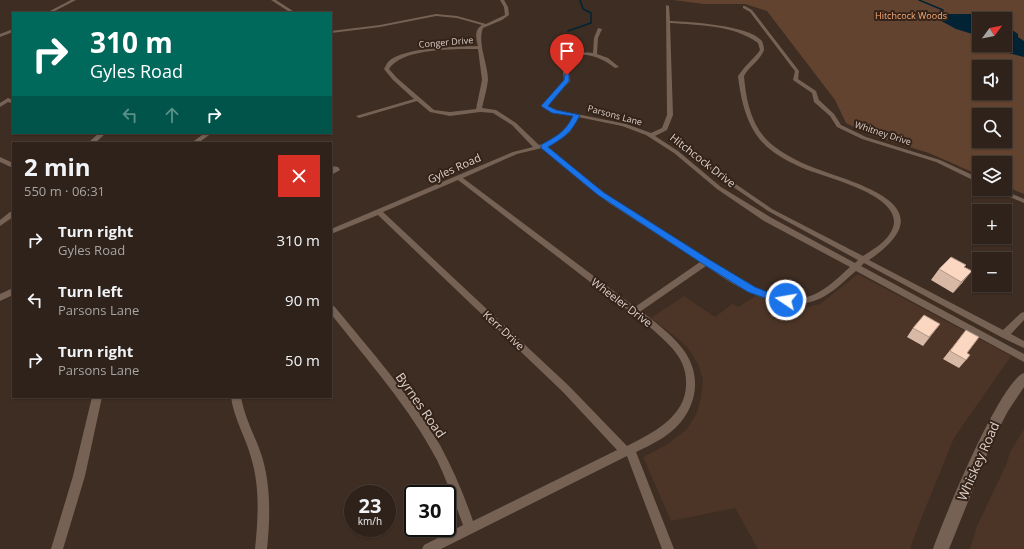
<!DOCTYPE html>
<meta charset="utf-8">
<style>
body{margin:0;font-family:"Open Sans",sans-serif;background:#3a2f27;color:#f1f3f6;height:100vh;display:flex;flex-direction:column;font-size:15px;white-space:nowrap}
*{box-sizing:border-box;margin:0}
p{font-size:13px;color:#a7a4a2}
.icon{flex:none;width:22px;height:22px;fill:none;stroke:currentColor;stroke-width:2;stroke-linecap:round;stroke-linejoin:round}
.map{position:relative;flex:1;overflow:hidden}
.drawer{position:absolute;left:12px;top:142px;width:320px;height:256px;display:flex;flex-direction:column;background:#2e221a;border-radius:0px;box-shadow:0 1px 3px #0004,0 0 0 1px #493f39}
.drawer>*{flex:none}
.banner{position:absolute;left:12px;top:12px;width:320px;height:122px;border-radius:0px;box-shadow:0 1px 3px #0004,0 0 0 1px #493f39;background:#00695c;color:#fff;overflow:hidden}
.needle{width:26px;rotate:58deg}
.fabs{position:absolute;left:972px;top:12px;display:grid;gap:8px}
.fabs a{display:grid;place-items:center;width:40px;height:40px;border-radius:0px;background:#2e221a;box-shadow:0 1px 3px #0004,0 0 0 1px #493f39;font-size:20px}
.speed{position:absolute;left:344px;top:485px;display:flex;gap:8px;font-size:20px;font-weight:700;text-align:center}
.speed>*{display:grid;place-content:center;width:52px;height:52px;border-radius:50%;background:#2e221a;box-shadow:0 1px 3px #0004,0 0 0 1px #493f39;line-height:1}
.speed small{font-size:10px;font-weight:400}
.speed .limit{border:2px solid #111;border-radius:6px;background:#fff;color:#111}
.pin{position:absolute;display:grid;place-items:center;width:34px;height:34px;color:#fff;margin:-41px -17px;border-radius:50% 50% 50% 0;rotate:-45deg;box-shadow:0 0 4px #0007}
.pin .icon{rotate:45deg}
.me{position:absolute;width:44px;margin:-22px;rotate:282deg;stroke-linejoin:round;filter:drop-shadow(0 0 3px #0008)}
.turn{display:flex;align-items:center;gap:14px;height:84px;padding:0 12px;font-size:18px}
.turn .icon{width:52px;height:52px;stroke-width:2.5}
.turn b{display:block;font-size:28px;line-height:34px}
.lanes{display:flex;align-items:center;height:38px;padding:0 12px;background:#0003;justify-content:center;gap:20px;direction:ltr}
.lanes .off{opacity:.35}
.round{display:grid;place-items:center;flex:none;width:42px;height:42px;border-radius:0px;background:#3a2f27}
.overview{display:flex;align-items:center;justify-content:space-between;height:68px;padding:0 12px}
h1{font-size:24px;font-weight:700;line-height:30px}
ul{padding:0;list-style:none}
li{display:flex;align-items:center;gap:12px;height:60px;padding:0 12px}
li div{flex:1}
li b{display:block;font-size:15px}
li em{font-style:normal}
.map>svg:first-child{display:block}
.built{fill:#4c3526}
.green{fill:#62432f;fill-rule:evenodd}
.water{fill:#022334}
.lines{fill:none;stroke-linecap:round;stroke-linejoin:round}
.stream{stroke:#022334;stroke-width:1.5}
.street{fill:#756255;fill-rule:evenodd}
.secondary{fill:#756255;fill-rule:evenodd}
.wall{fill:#d8b9a6}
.shaded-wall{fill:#b09687}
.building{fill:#fbd7c1;stroke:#b09687}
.route{fill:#1a73e8;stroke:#114b97}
.labels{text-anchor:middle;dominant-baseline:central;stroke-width:4;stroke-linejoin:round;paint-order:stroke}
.far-park-label{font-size:9px;fill:#faac79;stroke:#342319}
.far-street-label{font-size:9px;fill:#dcd1ca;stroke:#342319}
.street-label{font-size:11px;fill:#dcd1ca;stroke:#342319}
.near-street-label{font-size:13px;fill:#dcd1ca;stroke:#342319}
</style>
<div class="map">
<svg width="1024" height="549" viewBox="0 0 1024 549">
<rect width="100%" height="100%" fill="#3e2d22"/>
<!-- built -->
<path class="built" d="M858 274 1011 356 954 438 921 519 910 549H758L735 508 671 521 643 457 668 444 687 429 697 413 701 397 703 380 698 364 688 348 677 338 651 318 684 296 715 317 732 304 738 307 756 296 776 304 808 307 820 304Z
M1024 429V549H970L977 526 1006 465 1010 452Z"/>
<!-- green -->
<path class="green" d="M673 0H1024V194L1005 186V163H979V175L929 153 870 135 846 123 835 100 767 11 745 4H704ZM979 19H1005V45H979ZM979 67H1005V93H979ZM979 115H1005V141H979Z"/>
<!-- water -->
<path class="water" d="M948 14H978L992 19H979V36L956 29 934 17V15Z
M1005 25 1018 34V37L1024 41V57L1005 52 1004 49 996 45H1005Z"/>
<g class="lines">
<!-- stream -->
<path class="stream" d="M919 0 943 10
M568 31 591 23V13L583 9 580 0"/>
<!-- street -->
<path class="street" d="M71 0H76L51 13H46Z
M271 0H276L296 13H291Z
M500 0H504L508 7 509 15 502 20 483 28C477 43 488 64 488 80 487 89 484 99 482 108L496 110 516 123 539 145C556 140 564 132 573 116L553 112 541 106 564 81 562 62C569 52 581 52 593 53L594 38 598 28 602 29 598 38 597 54 608 58 619 67 615 68C603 58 579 47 566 62L570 81 547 106 557 110 626 124 651 133 662 128 667 115 666 5 669 6 670 21C690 22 749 25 762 41 763 43 764 47 764 50 760 61 749 66 744 76 746 100 751 126 770 143 782 153 797 161 812 167 856 184 950 205 869 260L1003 330 1021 313 1024 312V320L1011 334 1024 341V348L1001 337 864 263 861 266 1024 354V362L856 271C845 280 833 293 819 299 781 316 736 287 706 266L641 311C655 322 671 334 682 348 707 380 694 419 661 439 653 444 644 448 636 452L674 549H662L627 456 441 549H422L424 545 463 525C455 503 447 481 437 460 409 407 368 361 331 314V305L334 306C371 351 410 395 440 445 453 469 464 495 473 521L617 450 563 392 378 215 331 234V229L513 152 533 147 512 125 493 113 480 112 450 116 430 112 417 101 359 118 356 116 414 99 393 80 384 69C385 67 387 63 389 61 404 47 457 47 478 46 476 38 474 30 482 25L457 18 436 16 380 27 331 33V31L380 25 436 14 457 16 486 24 505 15 504 7ZM670 23C698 25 734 25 758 43L760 50 758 53 744 68 738 76C741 101 747 128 766 146 777 156 791 163 805 169 827 178 916 198 889 235 883 244 872 250 863 256L772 209 682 147 680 146 677 148 768 211 858 260 855 263 770 217 721 187 678 151 655 136 667 130 673 115ZM478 49 482 80 476 109 450 112 434 110 397 78 389 69C402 48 455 49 478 49ZM578 117 622 126 646 135 674 153 717 189 764 221 850 267C839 277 827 289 813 295 789 304 762 292 741 281L614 200 588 180 548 147 570 132ZM542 148 583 183 609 203 700 262 635 307 463 178 517 154ZM458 180C503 215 549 250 594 285 620 305 650 324 672 348 680 357 686 368 686 381 688 416 653 433 627 446L569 386 383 212Z
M743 6H745L752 10 799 71 798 79 816 91 819 100 834 114 841 125 866 137 940 160 979 178V183L936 162 862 139 837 127 830 116 814 102 812 93 793 80 795 71 791 66 750 12 743 8Z
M13 29V32L0 37V34Z
M8 98 13 100V104L8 102 0 107V103Z
M99 133H106L95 143H88Z
M205 133H212L198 143H191Z
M0 157 13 163V168L0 162Z
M331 166 338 167 340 170 331 175 332 170H331Z
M992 189H1001L1024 199V203Z
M10 212H13V217L0 226V220Z
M13 288V295L0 301V294Z
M92 397H102L85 476 63 549H51L73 476Z
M231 397H241C245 420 257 439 263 460 271 489 270 520 267 549H255C258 520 260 489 252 461 247 439 234 420 231 397Z"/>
<!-- secondary -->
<path class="secondary" d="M1024 373V387L1008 411 992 442 949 549H933C943 520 1000 381 1024 373Z"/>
</g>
<!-- wall -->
<path class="wall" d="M966 265 964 267 963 282 953 293 931 280 939 269Z
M940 324 923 346 907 337 913 328Z
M966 330 967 353 966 360 959 368 943 359Z"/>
<!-- shaded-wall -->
<path class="shaded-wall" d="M972 271 963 282 953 293 961 282Z
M940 324 934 332 923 346 929 337Z"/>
<!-- building -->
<path class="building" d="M951 257 966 265 964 267 972 271 961 282 939 269Z
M924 315 940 324 929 337 913 328Z
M966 330 979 337 967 353 970 355 966 360 950 351Z"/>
<!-- route -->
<path class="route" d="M565 74H569V81L548 106 556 110 580 115C571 133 565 137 548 147L603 192 710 260 755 287 770 293 789 297 790 300 789 302 786 303 768 299 748 292 703 264 598 195 541 148V145C556 136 565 133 573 116L552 113 541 106 564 80Z"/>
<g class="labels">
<!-- far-park labels -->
<g class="far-park-label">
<text x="911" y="15">Hitchcock Woods</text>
</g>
<!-- far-street labels -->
<g class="far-street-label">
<text transform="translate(446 42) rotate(-5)">Conger Drive</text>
<text transform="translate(615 115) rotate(15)">Parsons Lane</text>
<text transform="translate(883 133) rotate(18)">Whitney Drive</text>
</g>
<!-- street labels -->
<g class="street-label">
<text transform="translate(703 160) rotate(38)">Hitchcock Drive</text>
<text transform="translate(454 168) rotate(-24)">Gyles Road</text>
<text transform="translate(622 302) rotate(37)">Wheeler Drive</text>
<text transform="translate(504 330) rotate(43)">Kerr Drive</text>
</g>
<!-- near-street labels -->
<g class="near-street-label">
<text transform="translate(421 405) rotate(55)">Byrnes Road</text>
<text transform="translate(978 461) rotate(-66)">Whiskey Road</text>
</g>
</g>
</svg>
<div class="fabs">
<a><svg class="needle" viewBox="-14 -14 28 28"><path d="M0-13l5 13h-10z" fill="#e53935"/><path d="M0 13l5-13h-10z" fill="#a7a4a2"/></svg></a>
<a><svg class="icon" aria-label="sound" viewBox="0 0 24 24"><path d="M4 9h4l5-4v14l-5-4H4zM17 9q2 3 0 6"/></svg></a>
<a><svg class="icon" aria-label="search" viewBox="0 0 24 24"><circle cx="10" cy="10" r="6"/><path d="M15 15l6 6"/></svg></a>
<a><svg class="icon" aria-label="layers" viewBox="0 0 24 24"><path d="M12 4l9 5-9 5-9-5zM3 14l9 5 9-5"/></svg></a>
<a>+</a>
<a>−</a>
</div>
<div class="speed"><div>23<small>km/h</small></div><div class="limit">30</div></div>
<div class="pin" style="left:567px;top:75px;background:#d93025"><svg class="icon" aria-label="arrive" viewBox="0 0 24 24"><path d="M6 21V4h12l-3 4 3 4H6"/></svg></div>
<svg class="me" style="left:786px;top:300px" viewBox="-20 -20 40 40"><circle r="17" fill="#1a73e8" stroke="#fff" stroke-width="3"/><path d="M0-11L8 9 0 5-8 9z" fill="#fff"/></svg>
<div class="banner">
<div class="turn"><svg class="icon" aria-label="right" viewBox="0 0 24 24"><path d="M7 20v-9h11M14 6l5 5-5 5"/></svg><div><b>310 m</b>Gyles Road</div></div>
<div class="lanes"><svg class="icon off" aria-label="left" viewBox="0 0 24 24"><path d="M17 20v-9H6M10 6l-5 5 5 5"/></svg><svg class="icon off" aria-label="ahead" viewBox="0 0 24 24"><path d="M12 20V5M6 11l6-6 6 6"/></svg><svg class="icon" aria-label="right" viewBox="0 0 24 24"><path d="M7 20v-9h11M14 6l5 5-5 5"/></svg></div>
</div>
<section class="drawer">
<div class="overview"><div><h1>2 min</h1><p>550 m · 06:31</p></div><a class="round" style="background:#d93025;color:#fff"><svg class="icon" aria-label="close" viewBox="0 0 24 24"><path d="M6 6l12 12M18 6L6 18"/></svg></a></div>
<ul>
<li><svg class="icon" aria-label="right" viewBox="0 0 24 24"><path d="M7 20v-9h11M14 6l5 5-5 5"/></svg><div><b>Turn right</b><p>Gyles Road</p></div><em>310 m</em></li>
<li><svg class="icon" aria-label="left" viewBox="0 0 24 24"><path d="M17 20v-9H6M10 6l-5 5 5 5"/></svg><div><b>Turn left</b><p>Parsons Lane</p></div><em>90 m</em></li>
<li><svg class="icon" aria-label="right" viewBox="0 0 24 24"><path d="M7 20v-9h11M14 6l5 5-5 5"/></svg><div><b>Turn right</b><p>Parsons Lane</p></div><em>50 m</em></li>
</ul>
</section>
</div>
